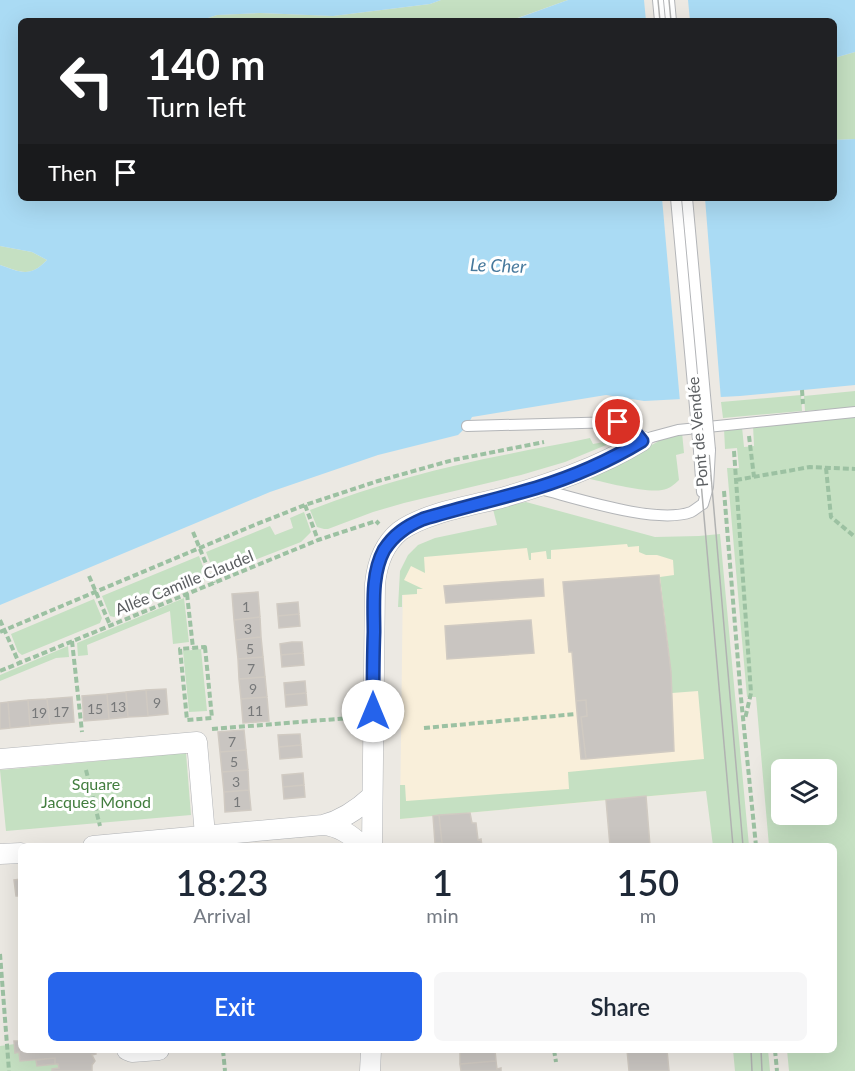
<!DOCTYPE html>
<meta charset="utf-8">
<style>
body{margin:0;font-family:Lato,sans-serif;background:#f6f6f7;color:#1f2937;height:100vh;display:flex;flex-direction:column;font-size:22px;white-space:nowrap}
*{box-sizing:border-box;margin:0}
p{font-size:20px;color:#747a83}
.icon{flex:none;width:33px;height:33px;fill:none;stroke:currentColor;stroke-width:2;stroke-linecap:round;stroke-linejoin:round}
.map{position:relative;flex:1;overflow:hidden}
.drawer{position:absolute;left:18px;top:843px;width:819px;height:210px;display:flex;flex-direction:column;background:#fff;border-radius:9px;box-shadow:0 6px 24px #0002}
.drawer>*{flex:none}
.top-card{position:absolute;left:18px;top:18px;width:819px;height:183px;border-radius:9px;box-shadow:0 6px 24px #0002;background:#202124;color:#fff;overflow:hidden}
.fabs{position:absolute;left:771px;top:759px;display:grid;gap:12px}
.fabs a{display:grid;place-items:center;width:66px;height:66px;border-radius:9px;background:#fff;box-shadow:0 6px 24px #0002;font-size:30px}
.pin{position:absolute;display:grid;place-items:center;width:51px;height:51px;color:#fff;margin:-26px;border:3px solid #fff;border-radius:50%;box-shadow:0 2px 6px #0007}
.me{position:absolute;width:66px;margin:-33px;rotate:0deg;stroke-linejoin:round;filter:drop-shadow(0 0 4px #0008)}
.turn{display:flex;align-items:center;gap:21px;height:126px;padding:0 30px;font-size:27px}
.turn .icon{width:78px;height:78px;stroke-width:2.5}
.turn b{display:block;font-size:42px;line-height:51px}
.then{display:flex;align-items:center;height:57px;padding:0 30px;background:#0003;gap:12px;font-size:22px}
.eta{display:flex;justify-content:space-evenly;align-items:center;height:102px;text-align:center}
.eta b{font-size:36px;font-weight:600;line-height:42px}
.cta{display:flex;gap:12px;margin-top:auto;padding:12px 30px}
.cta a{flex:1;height:69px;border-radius:9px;background:#2563eb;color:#fff;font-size:24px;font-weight:600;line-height:69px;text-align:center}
.cta a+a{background:#f6f6f7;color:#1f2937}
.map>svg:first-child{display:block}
.commercial{fill:#f9efda}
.green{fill:#c5e0c2;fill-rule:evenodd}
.water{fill:#aadbf4}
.pier{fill:#ece9e3}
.building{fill:#c9c5c1;stroke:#d0cac2;stroke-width:1.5}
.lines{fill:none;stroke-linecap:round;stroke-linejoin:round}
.service-casing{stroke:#b3b5b8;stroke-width:12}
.minor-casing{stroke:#b3b5b8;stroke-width:21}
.path{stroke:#9cc1a2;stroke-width:4;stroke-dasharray:6 3;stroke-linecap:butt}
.service{stroke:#fff;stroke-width:10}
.minor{stroke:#fff;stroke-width:20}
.tram{stroke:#b1b2b2;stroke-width:1.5}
.service-bridge-casing{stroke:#b3b5b8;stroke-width:12;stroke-linecap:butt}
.service-bridge{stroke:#fff;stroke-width:10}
.route-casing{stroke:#184099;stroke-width:15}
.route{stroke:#2563eb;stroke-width:10}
.labels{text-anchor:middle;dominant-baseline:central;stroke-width:6;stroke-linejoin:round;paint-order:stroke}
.number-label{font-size:14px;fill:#767879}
.street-label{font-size:16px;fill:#5b5e61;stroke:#fff}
.park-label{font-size:16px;fill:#427d3e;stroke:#fff}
.water-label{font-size:18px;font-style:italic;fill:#47799c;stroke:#fff}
</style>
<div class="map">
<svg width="855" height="1071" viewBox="0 0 855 1071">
<rect width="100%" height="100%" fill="#ece9e3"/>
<!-- commercial -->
<path class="commercial" d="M530 528 687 552 707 791 400 819 403 577 413 558Z"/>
<!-- green -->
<path class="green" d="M441 0H568L509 21H199L217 15 260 13 333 16 430 4Z
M855 52V139L834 140V58Z
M0 246 32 252 47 260C30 278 21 272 0 265Z
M855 391V407L805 411 804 396Z
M801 395 802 411 723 418 721 402Z
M855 417V1071H789L787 1050H834V846H769L756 697H747L727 468H739L737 448 725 449 724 428 742 427 744 447 754 446 753 425ZM782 770H826V814H782Z
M682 432 684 453 676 455 679 480C674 485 669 489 662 490 646 493 608 483 590 479L657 442 659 440Z
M590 438 593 444 609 441 611 443 565 462 521 475 404 503 373 512 328 529H324L317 527 310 510C374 485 442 467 509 454 536 448 563 444 590 438Z
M526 502 655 537 699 536 720 534 749 846H713L706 791 400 819V785H405L406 801 569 789 568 772 704 759 698 691 672 693 669 654 660 577 674 575 673 560 657 555H646L639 552V546L628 547 627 544 551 550V559H547L546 551 531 553V560H529L527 548 424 557 425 573 411 566 404 580 423 589H417V594L402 595V607H398L400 571 408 555 418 545 435 538 497 525 493 509Z
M304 512 311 532 301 542 219 574 213 570 206 552 270 526 275 535 293 528 290 518Z
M199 556 207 577 205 580 114 617 110 616 102 596Z
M184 598 189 642 173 644 170 611 87 645 88 655 78 656 77 643Z
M94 599 102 618 100 623 22 655 18 652 11 634Z
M68 646 69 657 56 658 0 681V675Z
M201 649 207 711 189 712 183 651Z
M186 753 191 815 6 831 0 770Z
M15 1044 16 1053 19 1052 20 1061 36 1060 37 1066 58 1064 59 1068 52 1069V1071H0V1046Z
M733 1050H768L770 1071H735Z"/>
<!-- water -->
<path class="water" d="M0 0H441L430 4 333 16 260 13 217 15 199 21H21V198H834V140L855 139V385L740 396 644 401 606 395 472 417 467 426 458 435 378 455 270 492 0 605V265C20 272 30 278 47 260L32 252 0 246Z
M568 0H855V52L834 58V21H510Z"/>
<!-- pier -->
<path class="pier" d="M644 0H688L690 21H646Z
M662 198H705L721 400 680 402Z"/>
<!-- building -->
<path class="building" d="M659 575 671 672 674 751 586 759 581 717 587 716 586 700 576 701 572 652H569L563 582Z
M543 579 544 596 446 603 444 586Z
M258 592 260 617 234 620 232 594Z
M298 602 299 614 278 616 277 604Z
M299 614 300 626 279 628 278 616Z
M260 617 261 637 236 640 234 620Z
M531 620 534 653 447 659 445 626Z
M261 637 263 657 238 659 236 640Z
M292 642H302L303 653 281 655 280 644Z
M303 653 304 665 282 667 281 655Z
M263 657 265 677 239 679 238 659Z
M265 677 267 697 241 699 239 679Z
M305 681 306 693 285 695 284 683Z
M166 689 168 714 148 716 146 690Z
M146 690 148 716 128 717 126 692Z
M126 692 128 717 109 719 107 694Z
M306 693 307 705 286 707 285 695Z
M107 694 109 719 84 721 82 696Z
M72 697 74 722 50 724 47 699Z
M267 697 269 721 243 723 241 699Z
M47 699 50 724 30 726 28 700Z
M28 700 30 726 10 728 8 702Z
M586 700 587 716 581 717 586 759H581L576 701Z
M8 702 10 728 0 729V703Z
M244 730 246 750 220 752 218 732Z
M300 734 301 745 279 747 278 735Z
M301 745 302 757 280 759 279 747Z
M246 750 248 770 222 772 220 752Z
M248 770 249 790 224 792 222 772Z
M303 773 304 785 283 787 282 775Z
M304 785 305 797 284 799 283 787Z
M249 790 251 810 225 812 224 792Z
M646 796 650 846H610L606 800Z
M470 813 472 823H476L478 840 481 839 482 846H435V843H442L439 815Z
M439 815 442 843H435L433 816Z
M21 879V896H16L14 880Z
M14 1041H21V1050H95L96 1054 92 1055 95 1061 92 1065V1071H52V1069L59 1068 58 1064H55V1058L20 1061 19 1052 15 1053Z
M460 1050H495L496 1061 460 1064Z
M627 1050H667L669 1071H629Z
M55 1058V1064L37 1066 36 1060Z
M496 1061 497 1069 501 1068V1071H461L460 1064Z"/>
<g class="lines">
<!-- service casing -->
<g class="service-casing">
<path id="service" d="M658 0 660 21
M669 0 671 21
M467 426 618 422C630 425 635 432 642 441L652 437 678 430 855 412
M699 451 702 492
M540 489C576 498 657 525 691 512 695 510 699 506 703 504
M703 504 708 487 710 450"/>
</g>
<!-- minor casing -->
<g class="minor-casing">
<path id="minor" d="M0 759 197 742 205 835
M323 825C342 820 357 810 372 796
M93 846 323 825C339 826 351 835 363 846
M372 846 375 584C377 564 384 544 400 531 425 513 470 506 501 498 549 484 598 468 642 441
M0 854 21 853
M127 1050 132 1052 159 1050
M370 1071 371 1050"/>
</g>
<!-- path -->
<path class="path" d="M802 390 803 404
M749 436 754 477
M734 451 751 693 745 719
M826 468 831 517 855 537
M736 480 810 467 855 469
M724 491 741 698 756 846
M305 505 318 540
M193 532 214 583
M89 576 110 625
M187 594 193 648
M0 620 19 663
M0 632 252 526 305 505 378 481 453 460 544 442
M72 641 82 732
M205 647 212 718 187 720 180 649Z
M0 671 318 540 376 521 379 524
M424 728 576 714
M212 729 349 718
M86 770 100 826
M0 954 9 1071
M223 1050 225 1071
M554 1050 556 1062
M775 1050 777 1071"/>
<!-- service -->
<use href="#service" class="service"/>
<!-- minor -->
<use href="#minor" class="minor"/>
<!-- tram -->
<path class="tram" d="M658 0 660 21
M669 0 671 21
M676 198 733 846
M687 198 743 846
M751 1050 752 1071
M761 1050 762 1071"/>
<!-- service-bridge casing -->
<g class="service-bridge-casing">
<path id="service-bridge" d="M676 198 699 451
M687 198 710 450"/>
</g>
<!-- service-bridge -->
<use href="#service-bridge" class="service-bridge"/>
</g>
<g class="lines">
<!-- route casing -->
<g class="route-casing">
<path id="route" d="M373 711C373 685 373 659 374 632 374 606 371 574 384 550 394 534 407 526 423 519 460 508 498 499 536 488 572 477 609 461 642 441 635 432 630 425 618 422"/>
</g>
<!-- route -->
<use href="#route" class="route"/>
</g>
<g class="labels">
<!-- number labels -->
<g class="number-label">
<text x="246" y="606">1</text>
<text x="248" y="628">3</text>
<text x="250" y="648">5</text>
<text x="251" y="668">7</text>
<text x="253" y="688">9</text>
<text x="157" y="702">9</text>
<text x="118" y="706">13</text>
<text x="95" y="708">15</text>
<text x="255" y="710">11</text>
<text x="61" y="711">17</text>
<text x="39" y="712">19</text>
<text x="232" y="741">7</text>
<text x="234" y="761">5</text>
<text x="236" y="781">3</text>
<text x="237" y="801">1</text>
</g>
<!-- street labels -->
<g class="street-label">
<text transform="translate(697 432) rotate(-95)">Pont de Vendée</text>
<text transform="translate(184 582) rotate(-22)">Allée Camille Claudel</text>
</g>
<!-- park labels -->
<g class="park-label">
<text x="96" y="783">Square<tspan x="96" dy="18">Jacques Monod</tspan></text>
</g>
<!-- water labels -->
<g class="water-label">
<text transform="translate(498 265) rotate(2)">Le Cher</text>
</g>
</g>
</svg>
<div class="fabs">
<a><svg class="icon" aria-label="layers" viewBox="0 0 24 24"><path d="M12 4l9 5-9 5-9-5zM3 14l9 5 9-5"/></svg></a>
</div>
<div class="pin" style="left:618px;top:422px;background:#d93025"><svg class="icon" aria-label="arrive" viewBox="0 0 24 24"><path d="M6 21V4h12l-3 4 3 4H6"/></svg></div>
<svg class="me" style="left:373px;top:711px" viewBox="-20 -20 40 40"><circle r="19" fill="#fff"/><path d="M0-13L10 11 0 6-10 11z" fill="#2563eb"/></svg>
<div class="top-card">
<div class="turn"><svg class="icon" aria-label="left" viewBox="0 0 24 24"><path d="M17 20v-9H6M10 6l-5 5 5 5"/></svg><div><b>140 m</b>Turn left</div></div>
<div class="then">Then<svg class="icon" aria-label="arrive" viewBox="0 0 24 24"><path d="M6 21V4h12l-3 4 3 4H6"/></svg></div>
</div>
<section class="drawer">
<div class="eta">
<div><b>18:23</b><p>Arrival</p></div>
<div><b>1</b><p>min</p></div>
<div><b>150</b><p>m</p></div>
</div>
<div class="cta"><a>Exit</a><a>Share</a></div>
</section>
</div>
